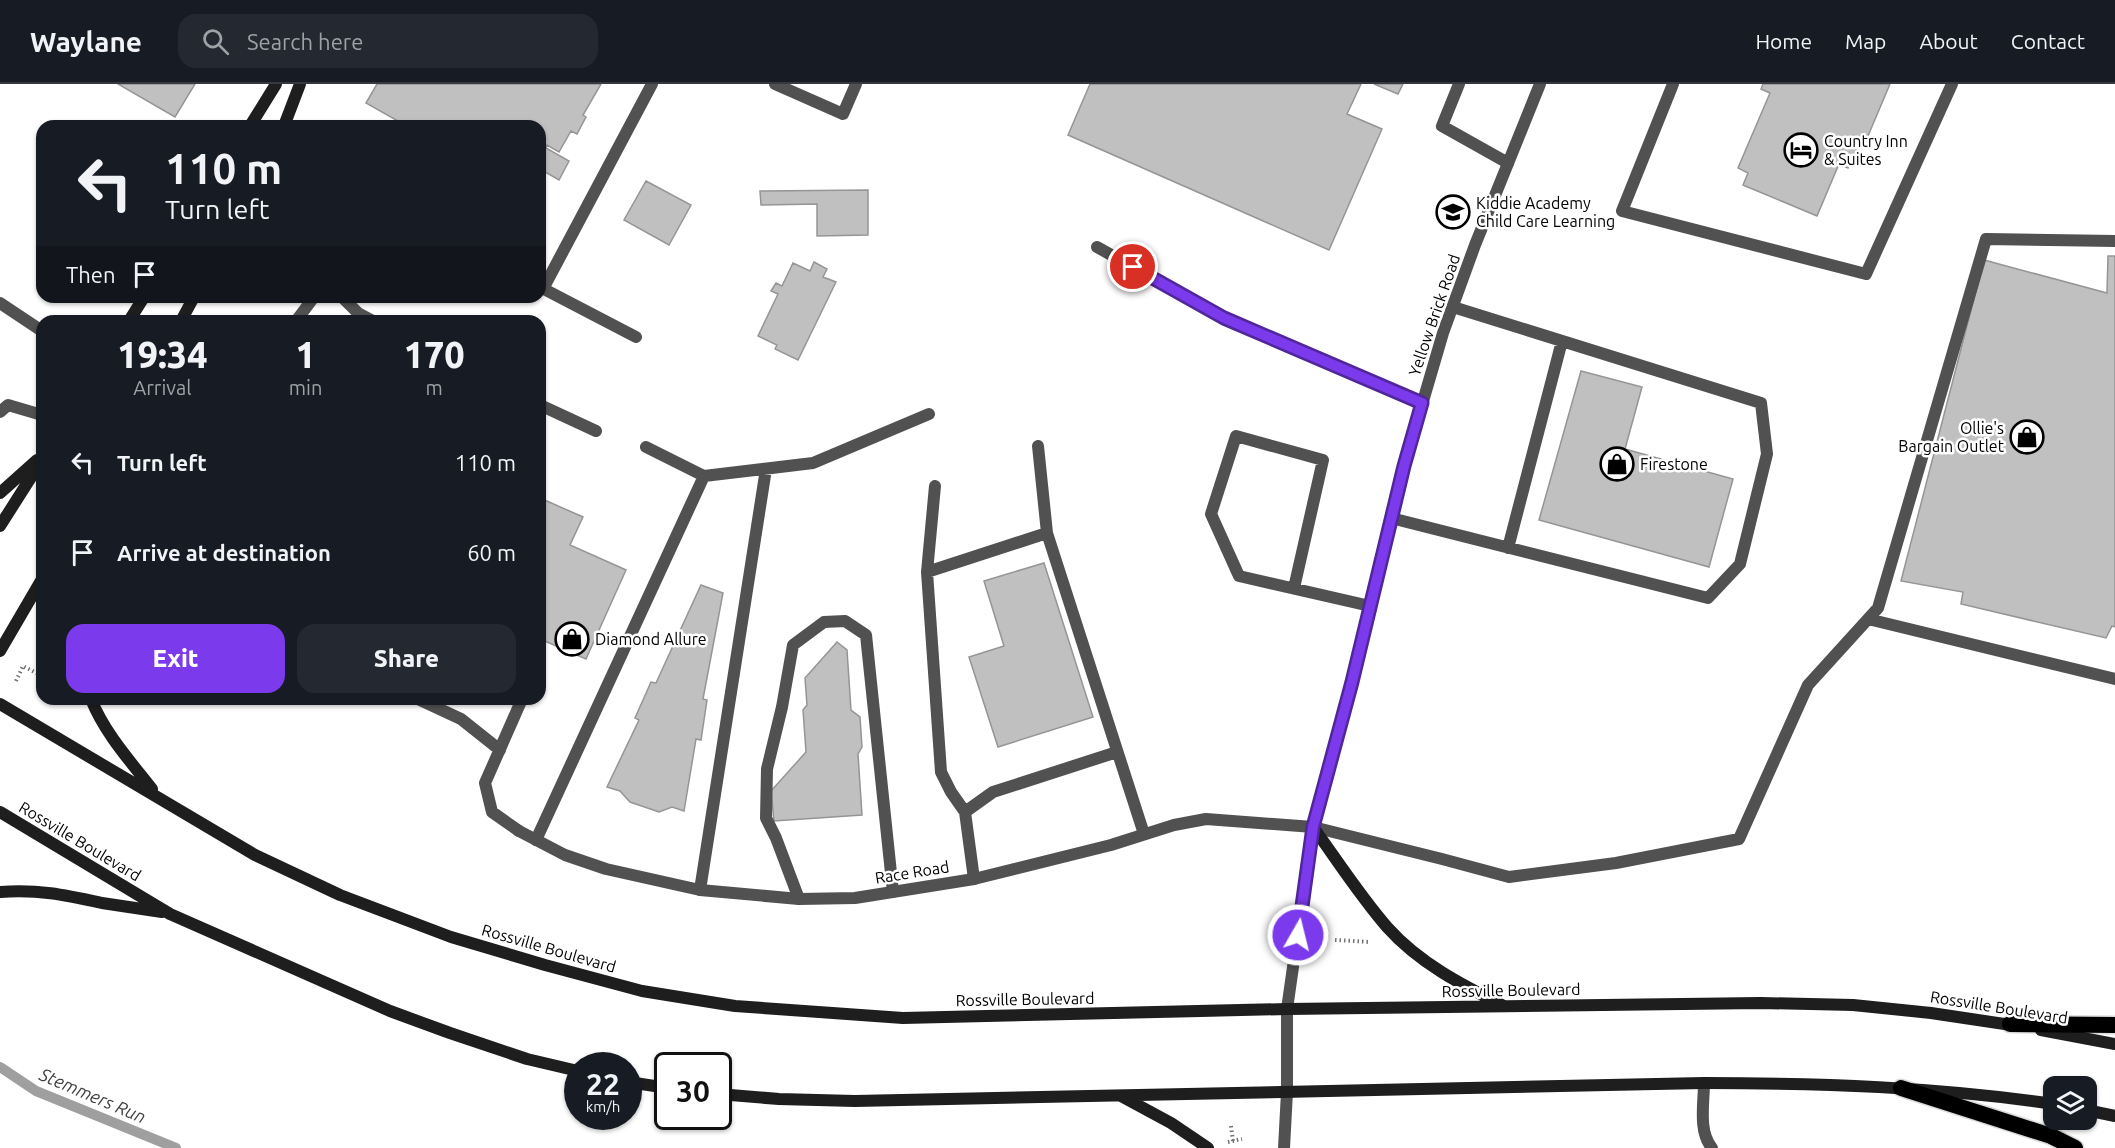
<!DOCTYPE html>
<style>
body{margin:0;font-family:Ubuntu,sans-serif;background:#242831;color:#f1f3f6;height:100vh;display:flex;flex-direction:column;font-size:22px;white-space:nowrap}
*{box-sizing:border-box;margin:0}
p{font-size:20px;color:#9ea1a6}
.icon{flex:none;width:33px;height:33px;fill:none;stroke:currentColor;stroke-width:2;stroke-linecap:round;stroke-linejoin:round}
.map{position:relative;flex:1;overflow:hidden}
.sheet{position:absolute;left:36px;top:231px;width:510px;height:390px;display:flex;flex-direction:column;background:#171b24;border-radius:18px;box-shadow:0 2px 4px #0004}
.sheet>*{flex:none}
.top-card{position:absolute;left:36px;top:36px;width:510px;height:183px;border-radius:18px;box-shadow:0 2px 4px #0004;background:#171b24;color:#f1f3f6;overflow:hidden}
.controls{position:absolute;left:2043px;top:992px;display:grid;gap:12px}
.controls a{display:grid;place-items:center;width:54px;height:54px;border-radius:12px;background:#171b24;box-shadow:0 2px 4px #0004;font-size:30px}
.speed{position:absolute;left:564px;top:968px;display:flex;gap:12px;font-size:30px;font-weight:700;text-align:center}
.speed>*{display:grid;place-content:center;width:78px;height:78px;border-radius:50%;background:#171b24;box-shadow:0 2px 4px #0004;line-height:1}
.speed small{font-size:15px;font-weight:400}
.speed .limit{border:3px solid #111;border-radius:9px;background:#fff;color:#111}
.pin{position:absolute;display:grid;place-items:center;width:51px;height:51px;color:#fff;margin:-26px;border:3px solid #fff;border-radius:50%;box-shadow:0 2px 6px #0007}
.me{position:absolute;width:66px;margin:-33px;rotate:8deg;stroke-linejoin:round;filter:drop-shadow(0 0 4px #0008)}
.turn{display:flex;align-items:center;gap:21px;height:126px;padding:0 30px;font-size:27px}
.turn .icon{width:78px;height:78px;stroke-width:2.5}
.turn b{display:block;font-size:42px;line-height:51px}
.then{display:flex;align-items:center;height:57px;padding:0 30px;background:#0003;gap:12px;font-size:22px}
.eta{display:flex;justify-content:space-evenly;align-items:center;height:102px;text-align:center}
.eta b{font-size:36px;font-weight:800;line-height:42px}
.action{display:flex;gap:12px;margin-top:auto;padding:12px 30px}
.action a{flex:1;height:69px;border-radius:18px;background:#7c3aed;color:#fff;font-size:24px;font-weight:800;line-height:69px;text-align:center}
.action a+a{background:#242831;color:#f1f3f6}
ul{padding:0;list-style:none}
li{display:flex;align-items:center;gap:18px;height:90px;padding:0 30px}
li div{flex:1}
li b{display:block;font-size:22px}
li em{font-style:normal}
header{display:flex;align-items:center;gap:36px;box-sizing:border-box;height:84px;padding:0 30px;background:#171b24;border-bottom:2px solid #363941}
header strong{font-size:28px}
nav{display:flex;gap:33px;margin-inline-start:auto;font-size:21px}
.search{width:420px;height:54px;background:#242831;display:flex;align-items:center;gap:15px;box-sizing:border-box;padding:0 21px;border-radius:18px;color:#9ea1a6;font-size:22px}
.map>svg:first-child{display:block}
.lines{fill:none;stroke-linecap:round;stroke-linejoin:round}
.stream{stroke:#9f9f9f;stroke-width:10}
.building{fill:#c0c0c0;stroke:#959595;stroke-width:1.5}
.trunk-casing{stroke:#dbdbdb;stroke-width:19}
.path{stroke:#737373;stroke-width:4;stroke-dasharray:1.5 3;stroke-linecap:butt}
.service{stroke:#515151;stroke-width:12}
.minor{stroke:#515151;stroke-width:12}
.secondary{stroke:#1e1e1e;stroke-width:12}
.trunk{stroke:#000;stroke-width:16}
.route-casing{stroke:#51269a;stroke-width:15}
.route{stroke:#7c3aed;stroke-width:10}
.labels{text-anchor:middle;dominant-baseline:central;stroke-width:5;stroke-linejoin:round;paint-order:stroke}
.poi-label{font-size:16px;fill:#000;stroke:#fff;text-anchor:start}
.street-label{font-size:16px;fill:#000;stroke:#fff}
.water-label{font-size:18px;font-style:italic;fill:#404040;stroke:#fff}
</style>
<header>
<strong>Waylane</strong>
<div class="search"><svg class="icon" aria-label="search" viewBox="0 0 24 24"><circle cx="10" cy="10" r="6"/><path d="M15 15l6 6"/></svg>Search here</div>
<nav><a>Home</a><a>Map</a><a>About</a><a>Contact</a></nav>
</header>
<div class="map">
<svg width="2115" height="1064" viewBox="0 0 2115 1064">
<rect width="100%" height="100%" fill="#fff"/>
<g class="lines">
<!-- stream -->
<path class="stream" d="M0 983 36 1007 176 1064"/>
</g>
<!-- building -->
<path class="building" d="M118 0H195L175 33Z
M377 0H601L583 31 586 33 577 50 571 47 559 68 547 61 546 64 569 77 559 96 540 85V42H395L398 37 366 19Z
M1090 0H1361L1347 30 1382 45 1329 166 1068 51Z
M1374 0H1403L1398 10Z
M1763 0H1890L1868 52 1863 49 1848 84 1839 80 1817 132 1743 101 1748 89 1738 84 1770 9 1761 5Z
M646 97 691 121 669 161 624 136Z
M868 106V151L817 152V120L761 121 760 107Z
M2108 172H2115V543L2112 542 2106 554 1961 520 1963 508 1901 497 1984 176 2107 209Z
M814 178 827 185 823 193 836 198 798 276 775 265 777 261 758 252 778 210 771 207 776 199 782 202 793 179 810 187Z
M1581 287 1642 303 1625 365 1733 395 1709 483 1539 436Z
M540 414 583 433 570 461 626 486 586 575 540 555Z
M1044 479 1093 633 998 663 969 573 1004 562 984 497Z
M701 501 723 509 703 615 707 616 701 656 696 655 684 727 672 723 659 728 630 718 620 707 607 703 639 636 635 634 651 598 656 599Z
M837 558 847 566 851 626 860 633 862 663 858 670 862 731 774 737 771 707 806 668 803 626 807 621 805 594Z"/>
<g class="lines">
<!-- trunk casing -->
<g class="trunk-casing">
<path id="trunk" d="M2010 940 2115 941
M1901 1004 2051 1052 2075 1064"/>
</g>
<!-- path -->
<path class="path" d="M16 597 23 582 42 592
M1335 856 1370 858
M1231 1042 1233 1057
M1228 1058 1242 1055"/>
<!-- service -->
<path class="service" d="M775 0 843 30 856 0
M1459 0 1442 42 1508 79
M1673 0 1622 127 1866 190 1952 0
M1097 163 1224 234 1422 319
M540 203 636 253
M543 205 652 0
M342 213 358 229 373 237
M0 219 42 247
M296 237 314 213
M540 321 596 347
M0 328 8 321 42 331
M1038 362 1047 449 1144 750
M646 363 704 392 813 379 929 330
M935 402 927 488 941 688 951 708 965 728
M1391 434 1708 514 1740 480 1767 370 1761 319 1453 223
M1508 464 1562 257
M927 488 1047 449
M1294 504 1323 376 1236 352 1211 430 1239 492 1370 522
M1868 535 2115 595
M418 615 461 635 500 666
M1313 743 1442 775 1509 793 1616 779 1739 755 1808 601 1878 524 1986 155 2115 157
M519 747 492 728 485 699 522 615
M536 756 704 392
M974 795 965 728 993 708 1117 668
M700 806 766 385
M799 815 776 754 766 734 767 685 782 623 793 561 824 538 845 537 866 551 893 808
M1704 999C1704 1019 1698 1047 1712 1064"/>
<!-- minor -->
<path class="minor" d="M519 747 565 771 606 785 700 806 799 815 855 814 974 795 1111 761 1174 741 1206 735 1313 743
M1284 1064 1287 1008V925L1313 743 1352 598 1404 382 1443 249 1475 161 1540 0"/>
<!-- secondary -->
<path class="secondary" d="M250 42 276 0
M284 42 300 0
M129 237 144 213
M181 237 194 213
M0 409 37 376
M0 442 42 376
M0 567 42 495
M91 615C104 648 130 677 152 705
M0 620 255 771 340 811 451 853 545 881 642 907 735 922 903 934 1287 925 1761 919 1853 921 1931 929 2018 942
M0 728 170 830 390 927 450 949 527 975 578 987
M1313 743C1337 776 1360 812 1387 843 1419 879 1462 901 1504 922
M0 808C38 805 65 811 102 819 122 822 142 825 162 828
M2041 946 2115 960
M628 998 668 1004
M718 1010 779 1015 855 1017 1704 999C1821 999 1937 1003 2054 1020
M1121 1012 1171 1039 1208 1064
M2086 1026 2115 1032"/>
<!-- trunk -->
<use href="#trunk" class="trunk"/>
</g>
<g class="lines">
<!-- route casing -->
<g class="route-casing">
<path id="route" d="M1133 183 1224 234 1422 319 1404 382 1352 598 1313 743 1298 851"/>
</g>
<!-- route -->
<use href="#route" class="route"/>
</g>
<!-- icons -->
<defs>
<g id="hotel-ring" transform="scale(1.725)"><circle r="9.5" fill="#fff" stroke="#000" stroke-width="1.5"/><path d="M-6-4.5h1.5V1H6V5H4.5V3h-9V5H-6ZM-4 0a1.8 1.8 0 1 1 3.6 0ZM.5 0V-2.5h3Q6-2.5 6 0Z" fill="#000"/></g>
<g id="school-ring" transform="scale(1.725)"><circle r="9.5" fill="#fff" stroke="#000" stroke-width="1.5"/><path d="M0-5L7-2L0 1L-7-2ZM-4 1L0 2.5L4 1V4Q0 6-4 4Z" fill="#000"/></g>
<g id="shop-ring" transform="scale(1.725)"><circle r="9.5" fill="#fff" stroke="#000" stroke-width="1.5"/><path d="M-5-2.5h2.3a2.7 3.5 0 0 1 5.4 0H5L5.5 6h-11ZM-1.5-2.5h3a1.5 2.3 0 0 0-3 0Z" fill="#000"/></g>
</defs>
<g fill-rule="evenodd">
<use href="#hotel-ring" x="1801" y="66"/>
<use href="#school-ring" x="1453" y="128"/>
<use href="#shop-ring" x="2027" y="353"/>
<use href="#shop-ring" x="1617" y="380"/>
<use href="#shop-ring" x="572" y="555"/>
</g>
<g class="labels">
<!-- poi labels -->
<g class="poi-label">
<text x="1824" y="57">Country Inn<tspan x="1824" dy="18">&amp; Suites</tspan></text>
<text x="1476" y="119">Kiddie Academy<tspan x="1476" dy="18">Child Care Learning</tspan></text>
<text x="2004" y="344" text-anchor="end">Ollie's<tspan x="2004" dy="18">Bargain Outlet</tspan></text>
<text x="1640" y="380">Firestone</text>
<text x="595" y="555">Diamond Allure</text>
</g>
<!-- street labels -->
<g class="street-label">
<text transform="translate(1434 231) rotate(-71)">Yellow Brick Road</text>
<text transform="translate(80 757) rotate(31)">Rossville Boulevard</text>
<text transform="translate(912 788) rotate(-9)">Race Road</text>
<text transform="translate(549 864) rotate(16)">Rossville Boulevard</text>
<text transform="translate(1511 906) rotate(-1)">Rossville Boulevard</text>
<text transform="translate(1025 915) rotate(-1)">Rossville Boulevard</text>
<text transform="translate(1999 923) rotate(9)">Rossville Boulevard</text>
</g>
<!-- water labels -->
<g class="water-label">
<text transform="translate(93 1011) rotate(23)">Stemmers Run</text>
</g>
</g>
</svg>
<div class="controls">
<a><svg class="icon" aria-label="layers" viewBox="0 0 24 24"><path d="M12 4l9 5-9 5-9-5zM3 14l9 5 9-5"/></svg></a>
</div>
<div class="speed"><div>22<small>km/h</small></div><div class="limit">30</div></div>
<div class="pin" style="left:1133px;top:183px;background:#d93025"><svg class="icon" aria-label="arrive" viewBox="0 0 24 24"><path d="M6 21V4h12l-3 4 3 4H6"/></svg></div>
<svg class="me" style="left:1298px;top:851px" viewBox="-20 -20 40 40"><circle r="17" fill="#7c3aed" stroke="#fff" stroke-width="3"/><path d="M0-11L8 9 0 5-8 9z" fill="#fff"/></svg>
<div class="top-card">
<div class="turn"><svg class="icon" aria-label="left" viewBox="0 0 24 24"><path d="M17 20v-9H6M10 6l-5 5 5 5"/></svg><div><b>110 m</b>Turn left</div></div>
<div class="then">Then<svg class="icon" aria-label="arrive" viewBox="0 0 24 24"><path d="M6 21V4h12l-3 4 3 4H6"/></svg></div>
</div>
<section class="sheet">
<div class="eta">
<div><b>19:34</b><p>Arrival</p></div>
<div><b>1</b><p>min</p></div>
<div><b>170</b><p>m</p></div>
</div>
<ul>
<li><svg class="icon" aria-label="left" viewBox="0 0 24 24"><path d="M17 20v-9H6M10 6l-5 5 5 5"/></svg><div><b>Turn left</b></div><em>110 m</em></li>
<li><svg class="icon" aria-label="arrive" viewBox="0 0 24 24"><path d="M6 21V4h12l-3 4 3 4H6"/></svg><div><b>Arrive at destination</b></div><em>60 m</em></li>
</ul>
<div class="action"><a>Exit</a><a>Share</a></div>
</section>
</div>
